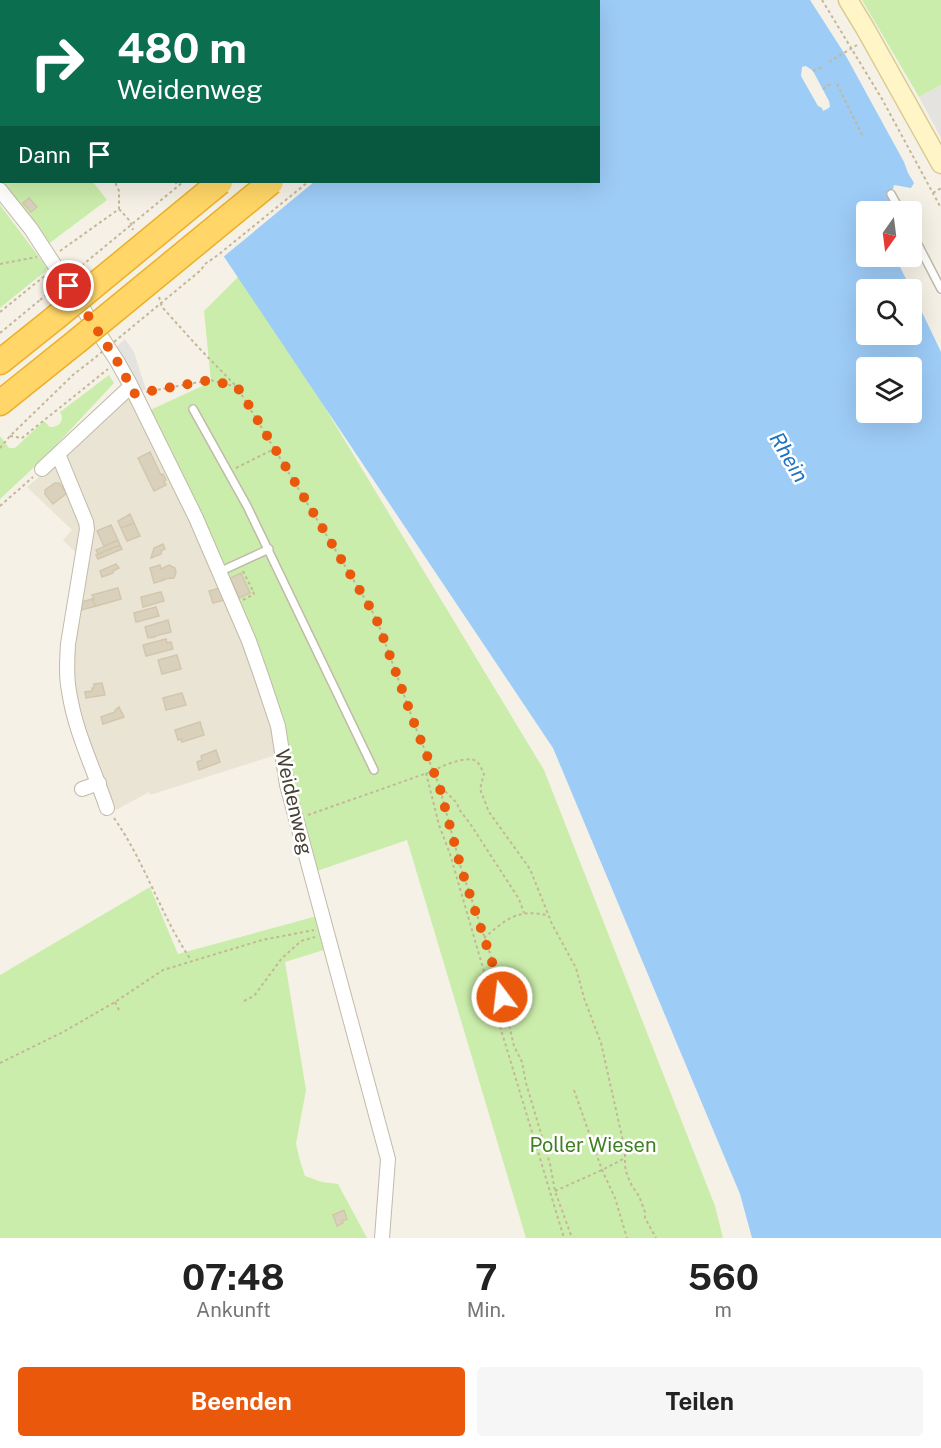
<!DOCTYPE html>
<html lang="de">
<style>
body{margin:0;font-family:"Public Sans",sans-serif;background:#f6f6f6;color:#222;height:100vh;display:flex;flex-direction:column;font-size:22px;white-space:nowrap}
*{box-sizing:border-box;margin:0}
p{font-size:20px;color:#767676}
.icon{flex:none;width:33px;height:33px;fill:none;stroke:currentColor;stroke-width:2;stroke-linecap:round;stroke-linejoin:round}
.map{position:relative;height:1238px;overflow:hidden}
.panel{display:flex;flex-direction:column;background:#fff;flex:1}
.panel>*{flex:none}
.banner{position:absolute;left:0px;top:0px;width:600px;height:183px;box-shadow:0 6px 24px #0002;background:#0b6e4f;color:#fff;overflow:hidden}
.needle{width:39px;rotate:194deg}
.tools{position:absolute;left:856px;top:201px;display:grid;gap:12px}
.tools a{display:grid;place-items:center;width:66px;height:66px;border-radius:6px;background:#fff;box-shadow:0 6px 24px #0002;font-size:30px}
.pin{position:absolute;display:grid;place-items:center;width:51px;height:51px;color:#fff;margin:-26px;border:3px solid #fff;border-radius:50%;box-shadow:0 2px 6px #0007}
.me{position:absolute;width:66px;margin:-33px;rotate:345deg;stroke-linejoin:round;filter:drop-shadow(0 0 4px #0008)}
.turn{display:flex;align-items:center;gap:21px;height:126px;padding:0 18px;font-size:27px}
.turn .icon{width:78px;height:78px;stroke-width:2.5}
.turn b{display:block;font-size:42px;line-height:51px}
.then{display:flex;align-items:center;height:57px;padding:0 18px;background:#0003;gap:12px;font-size:22px}
.eta{display:flex;justify-content:space-evenly;align-items:center;height:102px;text-align:center}
.eta b{font-size:36px;font-weight:700;line-height:42px}
.primary-button{display:flex;gap:12px;margin-top:auto;padding:12px 18px}
.primary-button a{flex:1;height:69px;border-radius:6px;background:#ea580c;color:#fff;font-size:24px;font-weight:700;line-height:69px;text-align:center}
.primary-button a+a{background:#f6f6f6;color:#222}
.map>svg:first-child{display:block}
.residential{fill:#e9e4d4}
.green{fill:#cbedab}
.parking{fill:#e5e3df}
.water{fill:#9dccf7;fill-rule:evenodd}
.pier{fill:#f5f1e6}
.building{fill:#dad1bd;stroke:#d3c6ad;stroke-width:1.5}
.lines{fill:none;stroke-linecap:round;stroke-linejoin:round}
.service-casing{stroke:#c1baa8;stroke-width:10}
.minor-casing{stroke:#c1baa8;stroke-width:16}
.secondary-casing{stroke:#d8ca91;stroke-width:21}
.motorway-casing{stroke:#ecb029;stroke-width:27}
.path{stroke:#c4b798;stroke-width:2;stroke-dasharray:3 3;stroke-linecap:butt}
.service{stroke:#fff;stroke-width:7}
.minor{stroke:#fff;stroke-width:14}
.secondary{stroke:#fff5c6;stroke-width:18}
.motorway{stroke:#ffd667;stroke-width:24}
.motorway-bridge-casing{stroke:#ecb029;stroke-width:27;stroke-linecap:butt}
.path-bridge{stroke:#c4b798;stroke-width:2;stroke-dasharray:3 3;stroke-linecap:butt}
.motorway-bridge{stroke:#ffd667;stroke-width:24}
.route{stroke:#ea580c;stroke-width:10;stroke-dasharray:0 18}
.labels{text-anchor:middle;dominant-baseline:central;stroke-width:5;stroke-linejoin:round;paint-order:stroke}
.street-label{font-size:20px;fill:#484235;stroke:#fff}
.park-label{font-size:20px;fill:#408022;stroke:#fff}
.water-label{font-size:21px;font-style:italic;fill:#2373be;stroke:#fff}
</style>
<div class="map">
<svg width="941" height="1238" viewBox="0 0 941 1238">
<rect width="100%" height="100%" fill="#f5f1e6"/>
<!-- residential -->
<path class="residential" d="M123 397 130 399 193 521 256 670 279 754 150 795 149 792 116 810 96 769 75 692 71 666 85 562 63 540 72 530 27 487 68 452Z"/>
<!-- green -->
<path class="green" d="M862 0H941V85L919 97Z
M0 60 2 62V182H93L107 200 47 245 0 185Z
M0 205 48 269 0 308Z
M243 272 544 770 715 1206 723 1238H526L407 840 314 872 290 780 279 717 148 411 211 382 204 311Z
M109 375 114 383 45 457 0 499V436L9 448H15L44 421 50 427C59 427 65 421 60 412Z
M150 887 178 954 317 916 327 949 285 962 306 1090 296 1144 300 1161 305 1176 322 1182 338 1184 367 1238H0V975Z"/>
<!-- parking -->
<path class="parking" d="M941 85V138L919 97Z
M125 339 134 352 146 390 138 391 114 349Z"/>
<!-- water -->
<path class="water" d="M34 0H810L846 56 904 162 908 173 914 183 911 188 894 185 887 211 867 212V256L895 257 911 289 867 290V334H912V291L941 352V1238H752L740 1194 553 748 174 182H598V2H36ZM867 368H912V412H867Z"/>
<!-- pier -->
<path class="pier" d="M806 66 813 71 829 101 830 107 827 109 823 111 822 108 818 106 801 76 802 67Z
M179 182H314L222 258 174 186Z"/>
<!-- building -->
<path class="building" d="M29 198 37 207 31 212 23 203Z
M150 452 161 475 163 474 166 480 164 481 166 485 154 491 138 458Z
M55 483H59L67 493 53 504 45 494V490Z
M130 514 134 523 121 528 118 521Z
M134 523 140 536 127 541 121 528Z
M111 525 118 540 104 546 97 531Z
M118 540 120 545 98 554 96 550Z
M163 544 165 549 161 551V554L151 558 154 548Z
M120 545 122 549 98 559 96 555Z
M116 564 119 568 113 571V573L102 577 100 571Z
M160 565 161 569 169 565 175 568 176 572 174 578 163 579 164 580 154 583 150 568Z
M241 573 250 593 239 598 230 578Z
M118 588 121 599 96 606 92 599H94L92 595Z
M220 588 224 600 213 603 209 591Z
M161 592 164 601 143 607 141 597Z
M92 599 96 606 78 611 81 602 93 599Z
M156 607 159 616 136 622 134 613Z
M168 620 171 632 155 636V637L148 638 145 627Z
M166 639 167 643 171 642 173 649 146 656 143 645Z
M177 655 181 669 162 674 158 660Z
M102 683 105 695 86 698 85 692 92 691V688H94V684Z
M182 693 186 705 166 710 163 698Z
M119 707 124 717 103 724 101 717 115 712V710Z
M200 722 204 735 182 742 181 739 178 740 175 730Z
M216 750 220 762 199 770 197 762 202 760 201 756Z
M344 1210 347 1219 342 1221 343 1223 337 1226 333 1215Z"/>
<g class="lines">
<!-- service casing -->
<g class="service-casing">
<path id="service" d="M891 194 901 212
M912 233 941 289
M193 409 247 506 374 770
M219 572 269 549"/>
</g>
<!-- minor casing -->
<g class="minor-casing">
<path id="minor" d="M0 190 31 229 117 361 131 386 196 518 249 641 262 678 278 726 287 785 388 1159 382 1238
M58 454 86 522 87 529 68 644C67 660 66 676 69 691 75 732 94 769 107 808
M42 469 131 386
M82 789 99 783"/>
</g>
<!-- secondary casing -->
<g class="secondary-casing">
<path id="secondary" d="M848 0 865 28 941 164"/>
</g>
<!-- motorway casing -->
<g class="motorway-casing">
<path id="motorway" d="M437 2 438 0
M489 2 491 0
M0 362 55 318
M0 403 76 342"/>
</g>
<!-- path -->
<path class="path" d="M822 0 882 99 941 208
M401 2 402 0
M525 2 527 0
M0 48 2 50
M829 62 857 45
M813 71 822 67
M837 84 863 137
M823 89 831 84
M933 193 941 188
M119 209 130 221 133 230
M60 251 119 209V191L115 182
M0 264 37 257
M205 264 218 255 308 182
M159 297 162 307 199 348 235 385
M0 312 47 274
M0 333 40 300
M146 392 210 380 237 387 371 609 378 623 417 731 439 785 461 868 497 974 514 1046 522 1062 526 1083 550 1164 555 1191 572 1238
M10 436 22 438 108 369
M0 448 10 436 74 374 91 361
M236 468 274 449
M0 506 33 477
M243 571 252 589 249 591
M243 600 254 594 252 589
M426 773 439 825 450 854 496 1013 564 1238
M441 787 457 803 459 809 471 825 519 899 524 913
M308 815 433 771C441 766 468 755 476 761 480 764 482 770 484 774L480 789 489 812 530 869 552 924 576 968 584 998 601 1043 625 1150V1166L627 1175 632 1186 639 1196 645 1212V1218L656 1238
M114 818C145 862 161 916 191 960
M484 938C495 929 508 916 523 914 531 912 540 914 548 915
M244 1001 254 996 282 958 301 941 315 937
M115 1002 120 1012
M0 1063 65 1031 115 1002 163 970 262 940 314 930
M574 1090 602 1170 615 1198 627 1238
M555 1191 602 1170 625 1158"/>
<!-- service -->
<use href="#service" class="service"/>
<!-- minor -->
<use href="#minor" class="minor"/>
<!-- secondary -->
<use href="#secondary" class="secondary"/>
<!-- motorway -->
<use href="#motorway" class="motorway"/>
<!-- motorway-bridge casing -->
<g class="motorway-bridge-casing">
<path id="motorway-bridge" d="M55 318 220 182
M76 342 271 182"/>
</g>
<!-- path-bridge -->
<path class="path-bridge" d="M40 300 183 182
M91 361 201 270 205 264"/>
<!-- motorway-bridge -->
<use href="#motorway-bridge" class="motorway-bridge"/>
</g>
<g class="lines">
<!-- route -->
<path class="route" d="M69 286 117 361 135 394 210 380 237 387 242 394 371 609 378 623 417 731 439 785 461 868 496 974 502 997"/>
</g>
<g class="labels">
<!-- street labels -->
<g class="street-label">
<text transform="translate(294 802) rotate(77)">Weidenweg</text>
</g>
<!-- park labels -->
<g class="park-label">
<text x="593" y="1145">Poller Wiesen</text>
</g>
<!-- water labels -->
<g class="water-label">
<text transform="translate(789 457) rotate(59)">Rhein</text>
</g>
</g>
</svg>
<div class="tools">
<a><svg class="needle" viewBox="-14 -14 28 28"><path d="M0-13l5 13h-10z" fill="#e53935"/><path d="M0 13l5-13h-10z" fill="#767676"/></svg></a>
<a><svg class="icon" aria-label="search" viewBox="0 0 24 24"><circle cx="10" cy="10" r="6"/><path d="M15 15l6 6"/></svg></a>
<a><svg class="icon" aria-label="layers" viewBox="0 0 24 24"><path d="M12 4l9 5-9 5-9-5zM3 14l9 5 9-5"/></svg></a>
</div>
<div class="pin" style="left:69px;top:286px;background:#d93025"><svg class="icon" aria-label="arrive" viewBox="0 0 24 24"><path d="M6 21V4h12l-3 4 3 4H6"/></svg></div>
<svg class="me" style="left:502px;top:997px" viewBox="-20 -20 40 40"><circle r="17" fill="#ea580c" stroke="#fff" stroke-width="3"/><path d="M0-11L8 9 0 5-8 9z" fill="#fff"/></svg>
<div class="banner">
<div class="turn"><svg class="icon" aria-label="right" viewBox="0 0 24 24"><path d="M7 20v-9h11M14 6l5 5-5 5"/></svg><div><b>480 m</b>Weidenweg</div></div>
<div class="then">Dann<svg class="icon" aria-label="arrive" viewBox="0 0 24 24"><path d="M6 21V4h12l-3 4 3 4H6"/></svg></div>
</div>
</div>
<section class="panel">
<div class="eta">
<div><b>07:48</b><p>Ankunft</p></div>
<div><b>7</b><p>Min.</p></div>
<div><b>560</b><p>m</p></div>
</div>
<div class="primary-button"><a>Beenden</a><a>Teilen</a></div>
</section>
